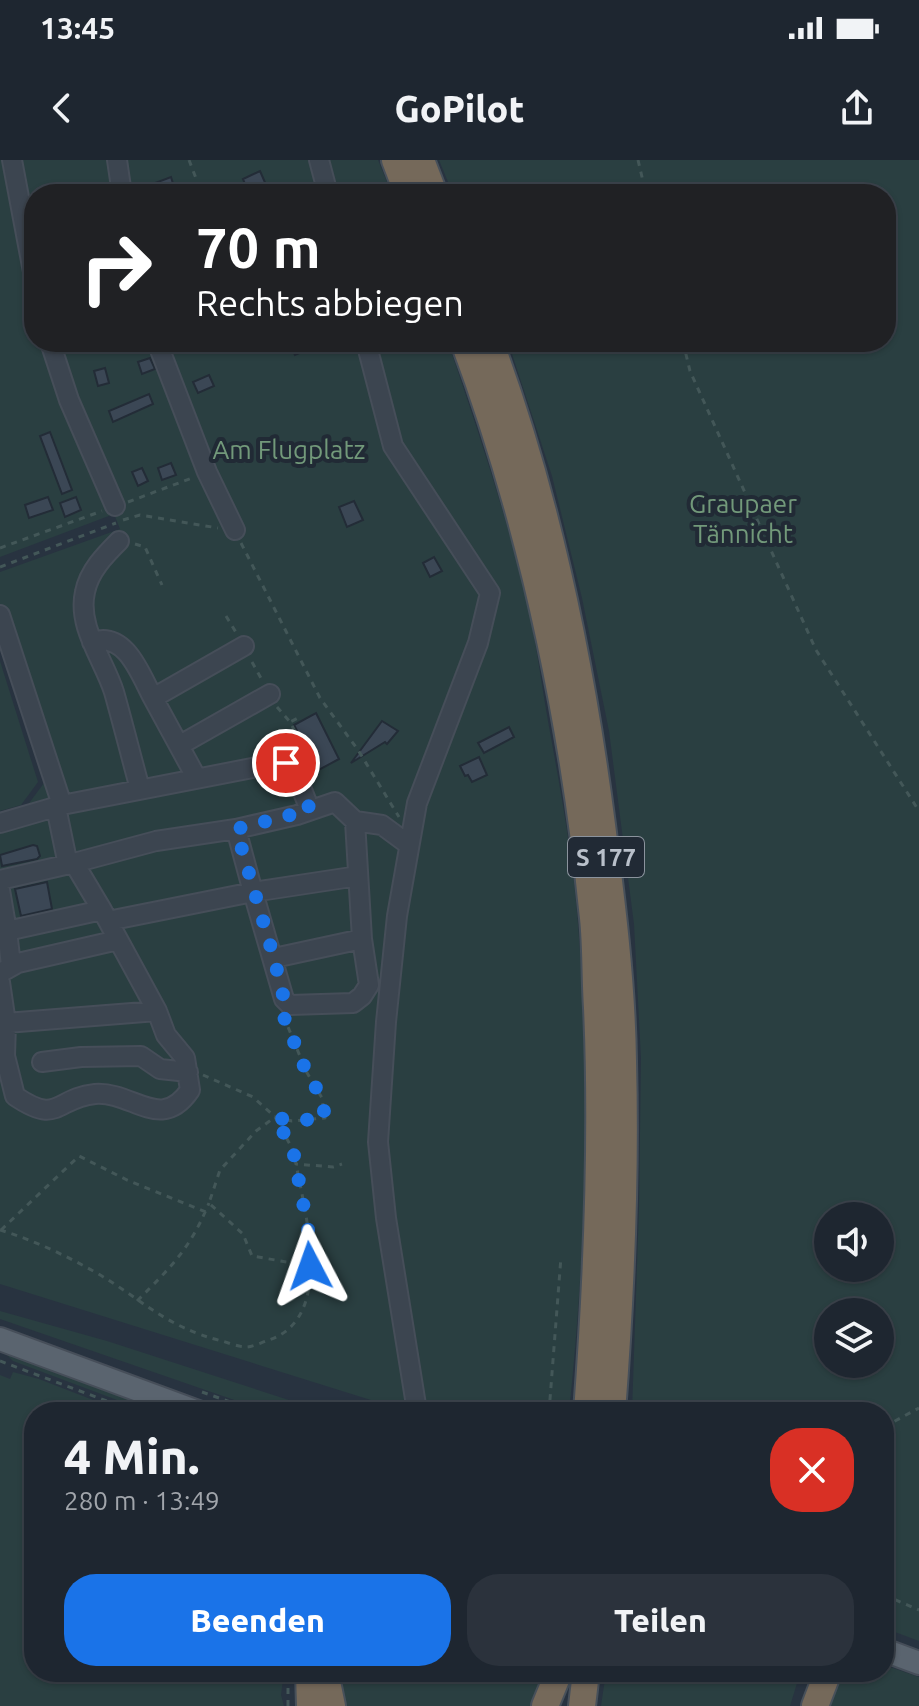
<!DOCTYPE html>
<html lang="de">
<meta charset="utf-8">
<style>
body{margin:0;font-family:Ubuntu,sans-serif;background:#2b323c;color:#f1f3f6;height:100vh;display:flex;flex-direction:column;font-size:30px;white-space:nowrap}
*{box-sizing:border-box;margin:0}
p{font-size:26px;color:#a1a5ab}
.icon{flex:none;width:44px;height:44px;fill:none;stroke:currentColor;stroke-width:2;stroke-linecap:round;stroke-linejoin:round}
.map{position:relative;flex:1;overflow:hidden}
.sheet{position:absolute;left:24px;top:1242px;width:870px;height:280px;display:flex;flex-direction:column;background:#1e2630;border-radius:32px;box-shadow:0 2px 6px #0004,0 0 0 2px #3c434c}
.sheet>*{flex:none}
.guide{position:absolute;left:24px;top:24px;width:872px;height:168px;border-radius:32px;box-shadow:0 2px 6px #0004,0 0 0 2px #3c434c;background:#202124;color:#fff;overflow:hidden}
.controls{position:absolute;left:814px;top:1042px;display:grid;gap:16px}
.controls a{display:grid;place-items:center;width:80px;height:80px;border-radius:50%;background:#1e2630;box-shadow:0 2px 6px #0004,0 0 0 2px #3c434c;font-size:40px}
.pin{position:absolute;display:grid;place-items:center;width:68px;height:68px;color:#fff;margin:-34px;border:4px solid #fff;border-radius:50%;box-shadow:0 2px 8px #0007}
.me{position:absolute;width:88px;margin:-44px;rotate:356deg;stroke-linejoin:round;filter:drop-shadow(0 0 6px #0008)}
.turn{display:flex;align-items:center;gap:28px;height:168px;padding:0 40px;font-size:36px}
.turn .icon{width:104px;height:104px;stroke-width:2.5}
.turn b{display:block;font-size:56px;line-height:68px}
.round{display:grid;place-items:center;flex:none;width:84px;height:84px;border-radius:32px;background:#2b323c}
.overview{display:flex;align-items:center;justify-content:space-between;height:136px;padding:0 40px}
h1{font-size:48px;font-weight:800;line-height:60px}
.primary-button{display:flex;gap:16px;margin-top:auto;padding:16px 40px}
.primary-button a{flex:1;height:92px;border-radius:32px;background:#1a73e8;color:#fff;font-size:32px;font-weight:800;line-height:92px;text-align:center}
.primary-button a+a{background:#2b323c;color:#f1f3f6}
.status{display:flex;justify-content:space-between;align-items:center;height:56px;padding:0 40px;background:#1e2630;direction:ltr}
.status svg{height:22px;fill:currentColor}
header{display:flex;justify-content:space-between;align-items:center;height:104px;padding:0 40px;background:#1e2630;font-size:36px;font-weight:800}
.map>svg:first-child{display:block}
.green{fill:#2a3f41;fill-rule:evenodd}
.building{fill:#3b4755;stroke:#232c37;stroke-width:2}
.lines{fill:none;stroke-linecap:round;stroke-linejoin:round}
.minor-casing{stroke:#464e59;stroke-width:22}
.major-casing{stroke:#464e59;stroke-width:26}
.highway-casing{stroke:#47505a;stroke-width:30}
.path{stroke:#435758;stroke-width:3;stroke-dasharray:6 6;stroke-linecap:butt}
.minor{stroke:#3c4550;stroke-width:18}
.major{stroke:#5a646f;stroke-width:22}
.highway{stroke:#75695a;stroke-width:26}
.route{stroke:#1a73e8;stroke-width:14;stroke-dasharray:0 25.2}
.labels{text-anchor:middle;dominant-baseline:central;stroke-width:8;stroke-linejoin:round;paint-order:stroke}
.shield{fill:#212a35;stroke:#8b939d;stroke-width:2}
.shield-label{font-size:24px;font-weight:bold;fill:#b9c0ca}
.park-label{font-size:26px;fill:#72997a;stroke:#212a35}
</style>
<div class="status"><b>13:45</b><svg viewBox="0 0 49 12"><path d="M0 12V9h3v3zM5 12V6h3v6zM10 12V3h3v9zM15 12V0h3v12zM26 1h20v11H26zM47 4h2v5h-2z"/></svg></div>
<header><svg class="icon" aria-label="back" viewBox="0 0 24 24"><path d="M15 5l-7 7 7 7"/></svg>GoPilot<svg class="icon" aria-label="share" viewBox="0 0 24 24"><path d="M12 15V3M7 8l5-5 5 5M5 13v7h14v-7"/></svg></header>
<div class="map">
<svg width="919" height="1546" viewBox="0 0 919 1546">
<rect width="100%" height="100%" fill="#283340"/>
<!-- green -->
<path class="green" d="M0 0H315L324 34H34V182H448C477 268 506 353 527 442 536 481 541 521 548 561 560 628 573 695 578 764 591 924 586 1092 569 1252L406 1251 0 1124V657L24 650 44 623 0 480V412L120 369 114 354 0 397Z
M323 0H378L392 34H331Z
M439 0H919V1481L884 1468V1252H632L639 1047 641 898 634 764 609 571 582 438 552 316 508 182H886V34H453ZM828 1056H880V1108H828ZM828 1152H880V1204H828Z
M0 501 38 622 21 645 0 651Z
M0 1151 107 1181 326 1252H269L0 1159Z
M2 1190 180 1252H149L13 1201Z
M13 1212 39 1219 124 1252H34V1512H284L281 1535 284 1546H0V1215L10 1219Z
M884 1505 919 1517V1546H821L838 1512H884Z
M334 1512H541L538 1535 533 1546H345L336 1526Z
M606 1512H797L798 1520 790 1546H601Z"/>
<!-- building -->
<path class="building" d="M260 11 267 27 249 34 243 19Z
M171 17 175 30 163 34H134V31Z
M289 182H324L295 195Z
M150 198 155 209 142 214 138 202Z
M105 208 109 223 98 226 94 211Z
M209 215 214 226 198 233 193 222Z
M149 234 153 244 113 262 109 251Z
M50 272 72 330 62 334 40 276Z
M171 303 176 315 162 320 158 308Z
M142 308 148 321 138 326 132 312Z
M48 337 53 350 29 358 25 345Z
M76 337 81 350 65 357 60 343Z
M354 341 363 360 347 367 339 347Z
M434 397 442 411 430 417 423 403Z
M316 553 339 599 315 612 312 606 307 609 293 589 304 584 294 565Z
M382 561 398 571 387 584 385 582 351 603Z
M509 567 514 577 484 593 478 583Z
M479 597 487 615 472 622 468 615 465 616 460 606Z
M33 685 37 686 40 696 37 699 2 706 0 695Z
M47 722 52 749 21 756 15 729Z"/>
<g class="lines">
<!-- minor casing -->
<g class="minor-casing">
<path id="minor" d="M12 0 34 117
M117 0 122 34
M319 0 328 34
M50 182 69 240 115 346
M157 182 207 312 235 370
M366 182 393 286 490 433 478 483 417 643 397 756 386 862 378 982 386 1058 416 1245 413 1252
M119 381C105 395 89 411 85 432 77 467 104 500 114 532 123 564 131 596 140 629
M0 455 62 645
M92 482C126 470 141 516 153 538
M180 585 270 534
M196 617 153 538 244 486
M56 647 68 705
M355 661 362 779 369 825 362 836 353 843 290 845 284 839 253 732 358 716
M0 663 62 645 283 602 293 607 310 650
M236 669 297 655 335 642 355 661 382 665 405 682
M74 703 156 681 236 669 253 732 108 761
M0 720 74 703 102 750
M0 730 7 771
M274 798 362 779
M2 812 18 803 118 780
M0 822 6 863 5 896 15 936C59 966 55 938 95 934 133 931 161 973 190 930L185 898 166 875 157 851
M0 867 6 863 157 851 102 750 7 771 11 805
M42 902 81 897 141 896 160 909 188 912"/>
</g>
<!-- major casing -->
<g class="major-casing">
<path id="major" d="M0 1179 198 1252
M884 1490 919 1503"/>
</g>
<!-- highway casing -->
<g class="highway-casing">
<path id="highway" d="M395 0 408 34
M421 0 434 34
M464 182C533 368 573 560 593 758 596 787 595 818 597 848 603 983 597 1118 587 1252
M490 182C548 338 581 501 602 665 612 743 622 822 623 901 626 1018 621 1135 612 1252
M309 1512 310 1546
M325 1512 332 1546
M545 1546 559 1512
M582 1546 586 1512
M815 1546 828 1512"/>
</g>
<!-- path -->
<path class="path" d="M189 0 197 21
M638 0 646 34
M683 182 690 211 816 490 919 651
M128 342 192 318
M123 360 140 355 218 368
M241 383 320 538 358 590 399 657
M135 384 145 387 162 425
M0 388 102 351
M0 407 116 363
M226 456 237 474
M252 502 262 520
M277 547 290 562
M289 588 300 581 290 562 298 558
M203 915 253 937 275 957 292 961 325 958 322 938 306 911 286 862
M0 1070C33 1080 65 1095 95 1112 142 1139 165 1167 222 1181 229 1183 239 1187 246 1187 253 1187 262 1182 269 1180 335 1158 305 1053 296 1004
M1 1070 79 996 127 1020 206 1052
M310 1106 252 1096 243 1074 209 1043 220 1010 256 971 275 957 293 990 296 1004 333 1007 342 1004
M137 1141C172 1106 190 1089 209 1043
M0 1201 136 1252
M202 1232 259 1252
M549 1252 561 1097
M884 1267 919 1248
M884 1435 919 1450
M288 1528V1546"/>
<!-- minor -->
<use href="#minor" class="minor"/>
<!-- major -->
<use href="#major" class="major"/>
<!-- highway -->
<use href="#highway" class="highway"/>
</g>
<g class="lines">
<!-- route -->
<path class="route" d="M286 603 293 607 310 650 236 669 274 798 284 839 283 855 306 911 322 938 325 958 292 961 275 957 293 990 311 1085 310 1106"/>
</g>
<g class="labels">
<!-- shield labels -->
<rect class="shield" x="568" y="677" width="76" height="40" rx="6"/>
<g class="shield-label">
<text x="606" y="697">S 177</text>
</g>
<!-- park labels -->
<g class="park-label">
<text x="289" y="289">Am Flugplatz</text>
<text x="743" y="343">Graupaer<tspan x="743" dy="30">Tännicht</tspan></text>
</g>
</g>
</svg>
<div class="controls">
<a><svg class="icon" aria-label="sound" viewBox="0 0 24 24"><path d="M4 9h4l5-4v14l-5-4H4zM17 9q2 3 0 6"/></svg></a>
<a><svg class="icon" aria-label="layers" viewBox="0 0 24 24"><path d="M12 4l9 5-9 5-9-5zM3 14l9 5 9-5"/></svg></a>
</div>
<div class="pin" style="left:286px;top:603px;background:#d93025"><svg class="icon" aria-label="arrive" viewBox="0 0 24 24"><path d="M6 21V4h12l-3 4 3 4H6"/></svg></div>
<svg class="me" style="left:310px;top:1106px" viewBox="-20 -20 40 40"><path d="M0-17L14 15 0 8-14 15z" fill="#1a73e8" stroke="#fff" stroke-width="4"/></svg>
<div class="guide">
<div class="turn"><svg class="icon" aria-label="right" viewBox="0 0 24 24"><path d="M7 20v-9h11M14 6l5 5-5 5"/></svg><div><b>70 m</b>Rechts abbiegen</div></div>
</div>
<section class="sheet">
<div class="overview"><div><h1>4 Min.</h1><p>280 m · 13:49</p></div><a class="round" style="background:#d93025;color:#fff"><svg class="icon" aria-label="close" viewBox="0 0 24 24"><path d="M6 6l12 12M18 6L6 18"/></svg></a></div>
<div class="primary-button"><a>Beenden</a><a>Teilen</a></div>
</section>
</div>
